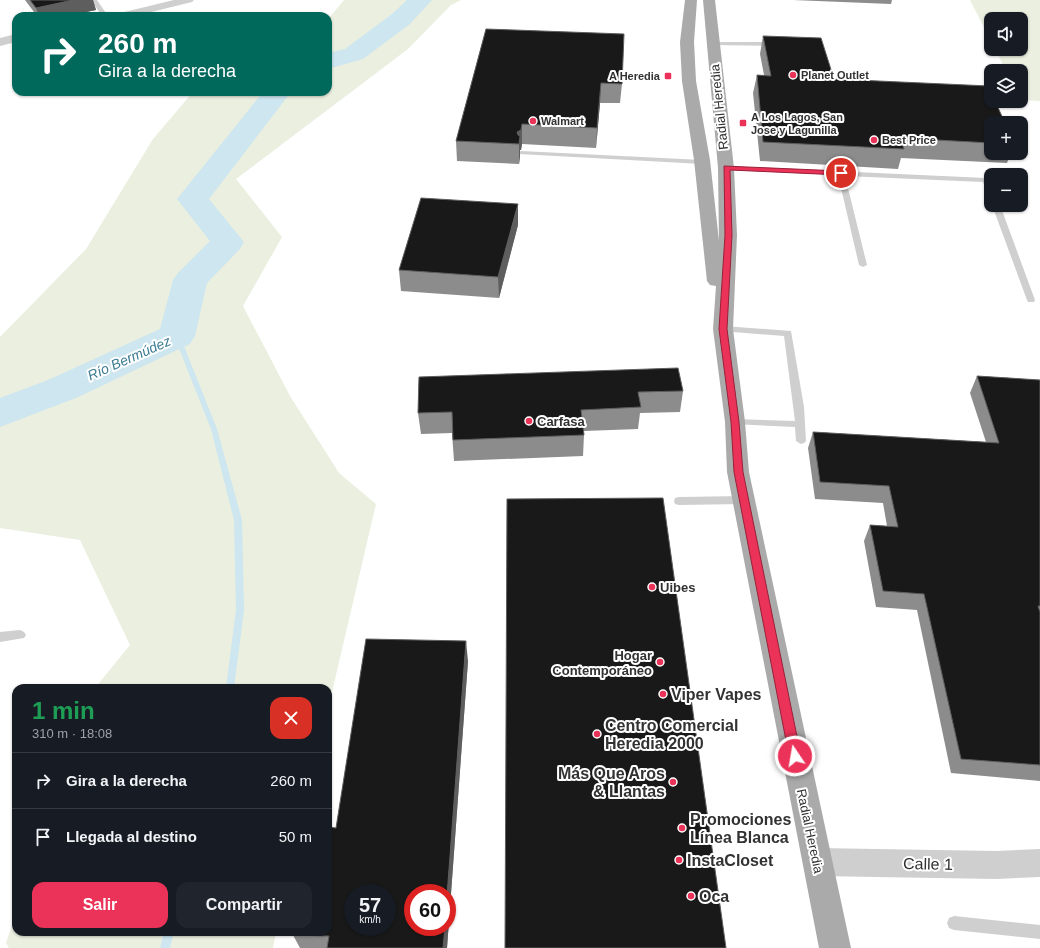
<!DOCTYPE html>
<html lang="es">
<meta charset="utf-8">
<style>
body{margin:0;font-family:Helvetica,sans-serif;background:#20242c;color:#f1f3f6;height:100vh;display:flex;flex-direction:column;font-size:15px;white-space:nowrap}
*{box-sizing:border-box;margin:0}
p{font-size:13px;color:#9ea1a6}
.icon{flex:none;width:22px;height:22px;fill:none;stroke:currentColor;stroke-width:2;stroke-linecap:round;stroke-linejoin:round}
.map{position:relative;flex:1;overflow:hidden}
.drawer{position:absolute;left:12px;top:684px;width:320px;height:252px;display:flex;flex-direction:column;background:#171b24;border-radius:12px;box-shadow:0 1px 3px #0004}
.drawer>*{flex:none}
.hud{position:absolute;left:12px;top:12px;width:320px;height:84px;border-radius:12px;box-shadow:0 1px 3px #0004;background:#00695c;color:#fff;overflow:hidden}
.controls{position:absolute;left:984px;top:12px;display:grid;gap:8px}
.controls a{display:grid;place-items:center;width:44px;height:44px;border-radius:8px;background:#171b24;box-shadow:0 1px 3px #0004;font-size:20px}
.speed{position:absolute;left:344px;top:884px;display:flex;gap:8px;font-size:20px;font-weight:700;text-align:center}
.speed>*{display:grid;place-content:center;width:52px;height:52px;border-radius:50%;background:#171b24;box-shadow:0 1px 3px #0004;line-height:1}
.speed small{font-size:10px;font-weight:400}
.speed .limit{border:6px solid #d22;background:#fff;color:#111}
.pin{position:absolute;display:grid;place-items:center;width:34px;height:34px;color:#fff;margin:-17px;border:2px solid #fff;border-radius:50%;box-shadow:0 1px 4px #0007}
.me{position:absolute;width:44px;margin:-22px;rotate:348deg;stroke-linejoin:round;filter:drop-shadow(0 0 3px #0008)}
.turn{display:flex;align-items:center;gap:14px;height:84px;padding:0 20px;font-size:18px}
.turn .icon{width:52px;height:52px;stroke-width:2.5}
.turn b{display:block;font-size:28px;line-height:34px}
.round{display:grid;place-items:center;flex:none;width:42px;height:42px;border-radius:12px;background:#20242c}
.head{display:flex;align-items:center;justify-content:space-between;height:68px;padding:0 20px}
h1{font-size:24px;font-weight:700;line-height:30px;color:#1e9e55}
.button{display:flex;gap:8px;margin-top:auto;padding:8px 20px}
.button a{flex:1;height:46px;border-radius:12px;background:#eb3258;color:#fff;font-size:16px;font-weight:700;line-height:46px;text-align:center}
.button a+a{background:#20242c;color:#f1f3f6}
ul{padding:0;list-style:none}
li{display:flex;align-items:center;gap:12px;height:56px;padding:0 20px;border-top:1px solid #363941}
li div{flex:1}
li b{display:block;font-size:15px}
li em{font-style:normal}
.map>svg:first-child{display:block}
.green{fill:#eaefe0}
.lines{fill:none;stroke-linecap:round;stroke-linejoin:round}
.stream{fill:#cde6ef;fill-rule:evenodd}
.river{fill:#cde6ef;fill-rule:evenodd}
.service{fill:#cfcfcf;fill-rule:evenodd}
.minor{fill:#cfcfcf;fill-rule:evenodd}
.primary{fill:#aaa;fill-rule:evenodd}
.wall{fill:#8c8c8c}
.shaded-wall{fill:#5e5e5e}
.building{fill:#191919;stroke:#5e5e5e;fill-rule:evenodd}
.route{fill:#eb3258;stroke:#992039}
.poi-dot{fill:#eb3258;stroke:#fff;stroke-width:1.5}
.labels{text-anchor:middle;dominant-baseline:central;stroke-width:4;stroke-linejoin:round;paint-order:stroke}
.far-poi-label{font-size:11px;font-weight:bold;fill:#323232;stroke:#fff;text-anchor:start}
.street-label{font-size:13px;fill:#323232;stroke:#fff}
.poi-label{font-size:13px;font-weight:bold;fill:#323232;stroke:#fff;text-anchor:start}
.water-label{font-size:14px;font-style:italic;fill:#3a7b92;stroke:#fff}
.near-poi-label{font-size:16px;font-weight:bold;fill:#323232;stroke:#fff;text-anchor:start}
.near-street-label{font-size:16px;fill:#323232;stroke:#fff}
</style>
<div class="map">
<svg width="1040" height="948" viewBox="0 0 1040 948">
<rect width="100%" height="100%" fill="#fff"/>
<!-- green -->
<path class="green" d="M344 0H461L451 5 408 49 236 179 282 237 243 306 290 396 339 473 376 504 328 709V688H95L130 645 80 540 0 528V337L86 249 153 139 193 92H328V19Z
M970 0H1040V101L1021 100V71H1006L995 49H1021V19H991V41Z
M16 913V932H276L273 948H9L6 943Z"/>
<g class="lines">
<!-- stream -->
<path class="stream" d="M177 334 180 336 217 429 242 520 244 610 234 688H226L236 610 234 520 211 429 174 336Z
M164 932H174L170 948H160Z"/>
<!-- river -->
<path class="river" d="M407 0H432L410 24 363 59 328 69V53L345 49 392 14Z
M263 92H291L209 199 244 242 240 249 207 283 195 336 190 344 76 398 0 427V398L48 380 160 329 173 280 178 273 210 241 177 199Z"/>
<!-- service -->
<path class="service" d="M91 0H97L108 16H102Z
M710 42H776L779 44 776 46 712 45 709 43Z
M521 151 702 160 706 162 702 164 519 154V152Z
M723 166 986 178H989L991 183V194L987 192 983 182 845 176 867 265 863 267 859 265 838 175 726 170H723Z
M992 205H1000L1035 300 1034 302H1028L1027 300Z
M723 326 791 331 804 407 806 441 804 443 801 444 796 441 795 427 732 424 730 422 732 420 735 419 795 421 784 336 720 331 719 329Z
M744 496 748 497 749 500 748 503 744 504 679 505 675 504 674 501 675 498 679 497Z
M20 630 24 632 26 635 24 638 0 642V632Z
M954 916 1040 925V939L954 930 949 928 947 923 949 918Z"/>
<!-- minor -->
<path class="minor" d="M174 0H194L192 2 135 16H114L116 14Z
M16 34V42L0 46V38Z
M817 848 996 851 1040 849V877L996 879 817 876 807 872 803 862 807 852Z"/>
<!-- primary -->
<path class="primary" d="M685 0H697L694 42 696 81 710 160 719 241 718 168 703 0H715L734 168 737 235 733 329 745 422 749 472 851 948H819L727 472 725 422 713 329 716 286 710 285 707 281 694 160 682 81 680 42Z"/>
</g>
<!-- wall -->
<path class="wall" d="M25 0H93L96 10 67 16H37Z
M793 0H892L891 4Z
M486 29 622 84 620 103H600L596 148 522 144 521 150H520V156L519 164 457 161 456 141Z
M763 36 834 79 991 123V153H1011L1007 163 901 158 898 169 760 161 753 93 757 75H764L760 54Z
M518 225 499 298 401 291 399 270Z
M977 376 1040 380V781L951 773 917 610 876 607 864 541 870 525 887 526 883 503 815 499 808 448 813 432 986 442 970 393Z
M419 377 683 391 680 412 640 413 638 429 584 431V435L583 456 454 461 452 433 421 434 418 413Z
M468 661 447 948H300L293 935 336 828Z"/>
<!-- shaded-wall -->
<path class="shaded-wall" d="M73 0H93L96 10 67 16H39L36 8Z
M601 83 600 103 596 148 597 128Z
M522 124V144L521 150H520V156L519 164V144L517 132Z
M518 204V225L499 298 498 277Z
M466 641 468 661 447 948H443L445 927H447V896Z"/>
<!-- building -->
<path class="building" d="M30 0H73L36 8Z
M486 29 624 34 622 84 601 83 597 128 522 124 521 130 517 132 518 135 520 136 519 144 456 141Z
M763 36 821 38 834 79 989 86 991 91V101H995L1005 123H991V143L900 138 904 149 763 142 757 75 771 76Z
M421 198 518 204 498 277 399 270Z
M678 368 683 391 638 392 641 407 581 410 584 435 453 440 452 412 418 413 419 377Z
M977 376 1040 380V606H1038L1040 612V765L961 759 924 594 883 591 870 525 898 527 889 486 820 482 813 432 999 443Z
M663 498 726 948H505L507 499Z
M366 639 466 641 447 896V893H413V927H445L443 948H327L329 936 293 935 294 932H328V827L336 828ZM353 893H387V927H353Z"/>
<!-- route -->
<path class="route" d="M724 166 841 171 844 173 841 175 730 170 732 235 727 329 739 422 743 472 801 756 799 760 795 762 791 760 789 756 734 472 731 422 719 329 725 235Z"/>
<!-- markers -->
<g class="poi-dot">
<circle cx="793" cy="75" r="4"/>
<rect x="664" y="72" width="8" height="8" rx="2"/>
<circle cx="533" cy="121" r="4"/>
<rect x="739" y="119" width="8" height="8" rx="2"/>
<circle cx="874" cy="140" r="4"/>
<circle cx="529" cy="421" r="4"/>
<circle cx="652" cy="587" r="4"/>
<circle cx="660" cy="662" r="4"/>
<circle cx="663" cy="694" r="4"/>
<circle cx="597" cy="734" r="4"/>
<circle cx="673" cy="782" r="4"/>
<circle cx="682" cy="828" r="4"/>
<circle cx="679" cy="860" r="4"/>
<circle cx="691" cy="896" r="4"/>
</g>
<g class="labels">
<!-- far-poi labels -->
<g class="far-poi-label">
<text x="801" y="75">Planet Outlet</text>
<text x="660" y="76" text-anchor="end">A Heredia</text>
<text x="751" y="117">A Los Lagos, San<tspan x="751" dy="13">Jose y Lagunilla</tspan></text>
<text x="541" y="121">Walmart</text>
<text x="882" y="140">Best Price</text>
</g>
<!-- street labels -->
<g class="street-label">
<text transform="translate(719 107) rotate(-96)">Radial Heredia</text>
<text transform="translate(810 831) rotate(78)">Radial Heredia</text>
</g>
<!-- poi labels -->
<g class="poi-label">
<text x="537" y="421">Carfasa</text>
<text x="660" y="587">Uibes</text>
<text x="652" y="655" text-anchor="end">Hogar<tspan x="652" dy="15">Contemporáneo</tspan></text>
</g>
<!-- water labels -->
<g class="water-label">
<text transform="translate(129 358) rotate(-24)">Río Bermúdez</text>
</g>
<!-- near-poi labels -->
<g class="near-poi-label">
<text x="671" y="694">Viper Vapes</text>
<text x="605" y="725">Centro Comercial<tspan x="605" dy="18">Heredia 2000</tspan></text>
<text x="665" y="773" text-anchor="end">Más Que Aros<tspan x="665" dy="18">&amp; Llantas</tspan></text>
<text x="690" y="819">Promociones<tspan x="690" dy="18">Línea Blanca</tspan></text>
<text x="687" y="860">InstaCloset</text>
<text x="699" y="896">Oca</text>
</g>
<!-- near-street labels -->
<g class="near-street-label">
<text transform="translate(928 864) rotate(1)">Calle 1</text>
</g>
</g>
</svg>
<div class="controls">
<a><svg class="icon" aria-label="sound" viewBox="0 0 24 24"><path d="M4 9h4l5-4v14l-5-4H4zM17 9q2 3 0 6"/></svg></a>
<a><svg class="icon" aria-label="layers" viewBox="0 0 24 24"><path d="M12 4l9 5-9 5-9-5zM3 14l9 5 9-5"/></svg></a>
<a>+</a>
<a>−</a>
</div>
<div class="speed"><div>57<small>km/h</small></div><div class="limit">60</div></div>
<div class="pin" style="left:841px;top:173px;background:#d93025"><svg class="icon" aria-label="arrive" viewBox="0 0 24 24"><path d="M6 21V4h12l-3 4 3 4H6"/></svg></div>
<svg class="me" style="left:795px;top:756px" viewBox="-20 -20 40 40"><circle r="17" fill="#eb3258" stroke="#fff" stroke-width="3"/><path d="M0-11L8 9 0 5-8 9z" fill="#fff"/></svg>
<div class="hud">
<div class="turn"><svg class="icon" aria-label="right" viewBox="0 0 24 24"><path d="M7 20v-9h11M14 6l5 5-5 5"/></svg><div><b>260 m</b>Gira a la derecha</div></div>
</div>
<section class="drawer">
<div class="head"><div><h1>1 min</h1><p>310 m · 18:08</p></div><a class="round" style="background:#d93025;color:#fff"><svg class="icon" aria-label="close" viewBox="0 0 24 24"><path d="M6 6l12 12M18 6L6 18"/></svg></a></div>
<ul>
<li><svg class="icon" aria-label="right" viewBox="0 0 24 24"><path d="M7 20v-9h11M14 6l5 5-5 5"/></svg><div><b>Gira a la derecha</b></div><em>260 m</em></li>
<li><svg class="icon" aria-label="arrive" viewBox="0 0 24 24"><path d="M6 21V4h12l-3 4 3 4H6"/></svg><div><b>Llegada al destino</b></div><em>50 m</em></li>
</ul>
<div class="button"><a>Salir</a><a>Compartir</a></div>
</section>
</div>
